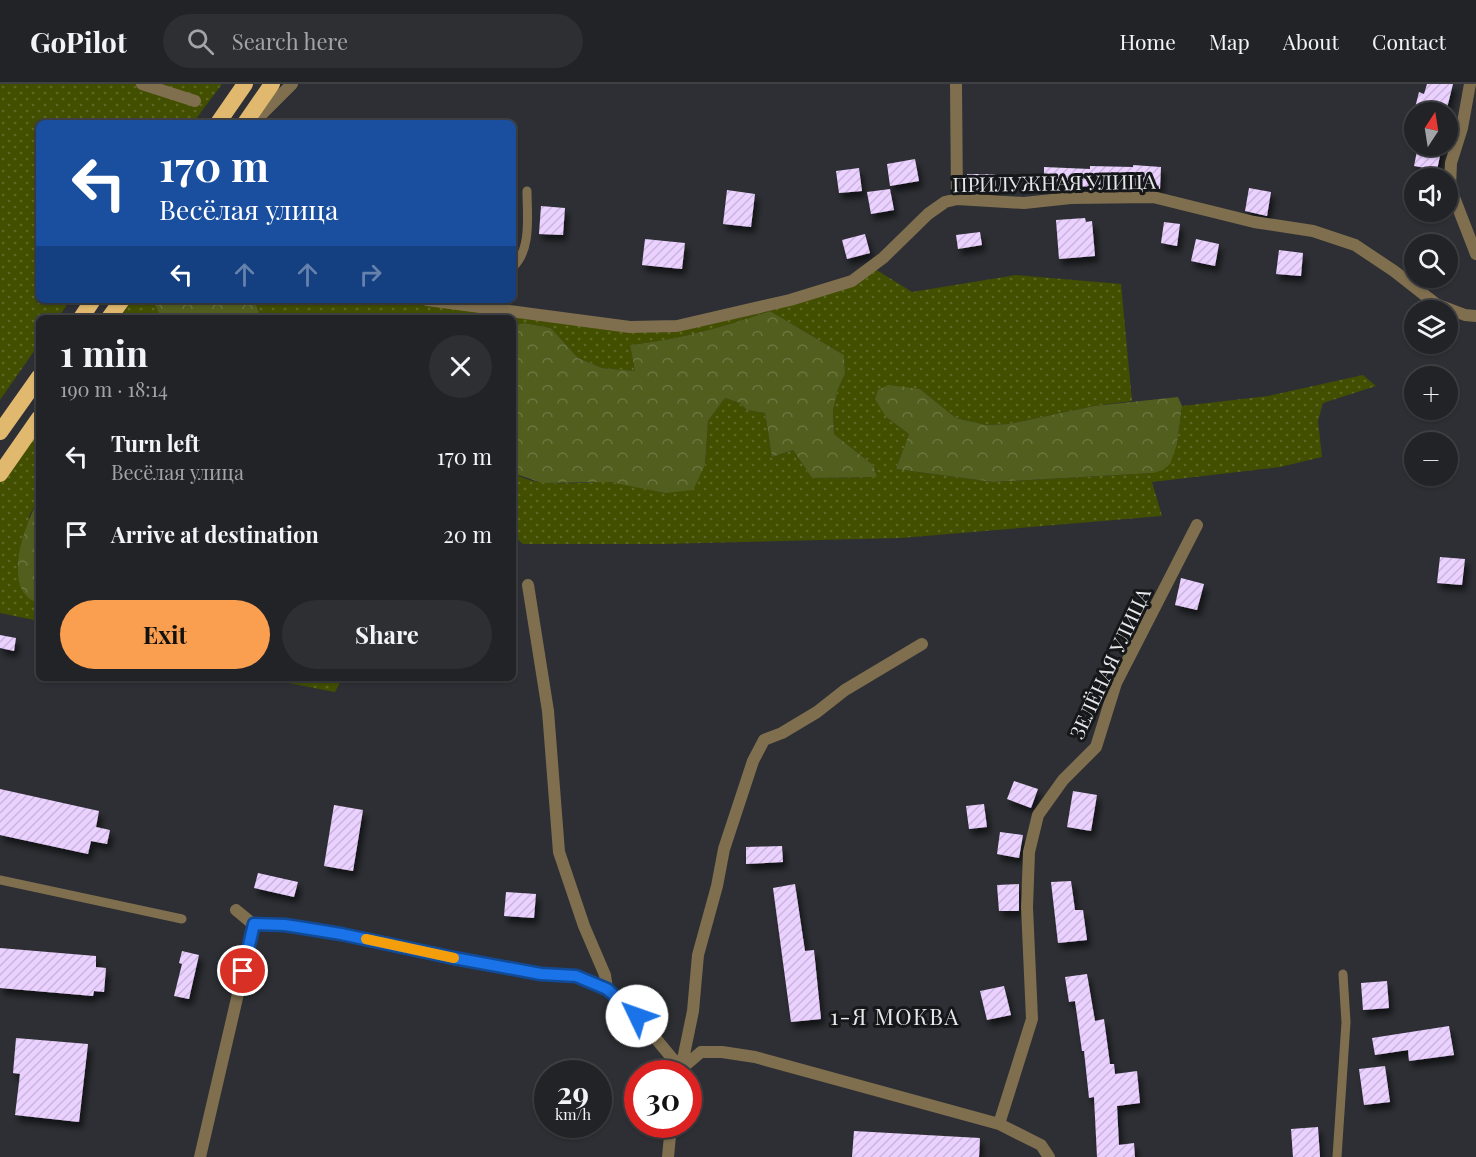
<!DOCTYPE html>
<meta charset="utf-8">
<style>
body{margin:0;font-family:"Playfair Display",serif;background:#2e2f33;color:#f1f3f6;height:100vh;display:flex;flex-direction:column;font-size:22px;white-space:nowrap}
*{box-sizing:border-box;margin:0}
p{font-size:20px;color:#a2a4a7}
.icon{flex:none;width:33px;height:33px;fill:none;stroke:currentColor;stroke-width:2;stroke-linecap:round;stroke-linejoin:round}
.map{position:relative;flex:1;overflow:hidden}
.side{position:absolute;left:36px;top:231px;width:480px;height:366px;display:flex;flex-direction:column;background:#222327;border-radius:9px;box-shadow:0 2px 4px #0004,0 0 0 2px #3f4044}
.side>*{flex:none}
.guide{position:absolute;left:36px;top:36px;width:480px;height:183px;border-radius:9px;box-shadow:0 2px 4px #0004,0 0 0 2px #3f4044;background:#1a4fa0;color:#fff;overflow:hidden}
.needle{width:39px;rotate:12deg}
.controls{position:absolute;left:1404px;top:18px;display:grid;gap:12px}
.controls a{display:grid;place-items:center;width:54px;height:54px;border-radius:50%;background:#222327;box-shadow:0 2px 4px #0004,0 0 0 2px #3f4044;font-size:30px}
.speed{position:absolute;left:534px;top:976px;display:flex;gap:12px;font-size:30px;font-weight:700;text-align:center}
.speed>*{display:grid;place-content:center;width:78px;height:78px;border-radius:50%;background:#222327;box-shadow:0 2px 4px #0004,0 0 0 2px #3f4044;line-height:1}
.speed small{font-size:15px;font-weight:400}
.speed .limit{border:9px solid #d22;background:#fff;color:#111}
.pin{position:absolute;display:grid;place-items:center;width:51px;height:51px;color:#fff;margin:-26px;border:3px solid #fff;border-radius:50%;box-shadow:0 2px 6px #0007}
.me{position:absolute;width:66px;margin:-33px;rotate:312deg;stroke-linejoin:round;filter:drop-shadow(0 0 4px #0008)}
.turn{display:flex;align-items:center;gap:21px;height:126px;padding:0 24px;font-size:27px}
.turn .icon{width:78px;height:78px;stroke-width:2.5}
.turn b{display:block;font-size:42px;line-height:51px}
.lanes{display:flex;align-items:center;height:57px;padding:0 24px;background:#0003;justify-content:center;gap:30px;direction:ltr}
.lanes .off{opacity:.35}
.round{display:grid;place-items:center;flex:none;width:63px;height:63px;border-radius:32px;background:#2e2f33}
.overview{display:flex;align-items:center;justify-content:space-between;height:102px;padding:0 24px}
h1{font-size:36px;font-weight:700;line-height:45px}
.cta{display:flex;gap:12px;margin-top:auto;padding:12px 24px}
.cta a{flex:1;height:69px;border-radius:36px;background:#fa9f4f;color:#111;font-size:24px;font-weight:700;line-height:69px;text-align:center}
.cta a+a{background:#2e2f33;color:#f1f3f6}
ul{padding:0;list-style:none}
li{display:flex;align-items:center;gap:18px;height:78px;padding:0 24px}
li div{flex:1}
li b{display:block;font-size:22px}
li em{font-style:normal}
header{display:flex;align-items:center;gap:36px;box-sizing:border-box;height:84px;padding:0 30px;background:#222327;border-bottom:2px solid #3f4044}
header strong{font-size:28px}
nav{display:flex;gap:33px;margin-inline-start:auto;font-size:21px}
.search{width:420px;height:54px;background:#2e2f33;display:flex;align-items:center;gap:15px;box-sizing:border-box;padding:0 21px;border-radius:33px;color:#a2a4a7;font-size:22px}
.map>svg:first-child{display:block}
.grass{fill:url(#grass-dots)}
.forest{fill:url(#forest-crowns)}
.building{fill:url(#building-hatch);filter:url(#shadow)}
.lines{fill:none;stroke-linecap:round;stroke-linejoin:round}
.service{stroke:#7f6f4f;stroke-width:9}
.minor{stroke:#7f6f4f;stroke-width:12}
.tertiary{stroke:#7f6f4f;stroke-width:12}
.trunk{stroke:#e0b96f;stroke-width:16}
.route-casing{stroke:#114b97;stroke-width:15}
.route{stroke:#1a73e8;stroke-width:10}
.slow{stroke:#f59e0b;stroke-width:10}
.labels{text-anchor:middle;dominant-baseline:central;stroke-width:6;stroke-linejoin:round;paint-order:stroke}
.street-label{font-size:20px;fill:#e6e8eb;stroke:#161719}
.quarter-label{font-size:22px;letter-spacing:1.5px;fill:#e6e8eb;stroke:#161719}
</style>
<header>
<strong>GoPilot</strong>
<div class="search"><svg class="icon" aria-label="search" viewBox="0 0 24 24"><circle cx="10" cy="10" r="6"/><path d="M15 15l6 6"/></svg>Search here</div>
<nav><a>Home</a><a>Map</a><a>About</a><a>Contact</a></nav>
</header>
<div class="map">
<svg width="1476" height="1073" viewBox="0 0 1476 1073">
<defs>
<pattern id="grass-dots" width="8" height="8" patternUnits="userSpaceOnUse" patternTransform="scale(1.5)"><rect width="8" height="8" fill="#424e00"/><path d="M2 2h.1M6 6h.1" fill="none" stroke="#5d6825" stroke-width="1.8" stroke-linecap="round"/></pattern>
<pattern id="forest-crowns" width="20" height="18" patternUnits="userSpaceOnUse" patternTransform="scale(1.5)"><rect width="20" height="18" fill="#525e1e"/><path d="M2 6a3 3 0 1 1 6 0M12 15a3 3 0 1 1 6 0" fill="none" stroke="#6b753f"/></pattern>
<pattern id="building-hatch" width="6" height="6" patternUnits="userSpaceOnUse" patternTransform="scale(1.5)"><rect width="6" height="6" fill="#ebd1ff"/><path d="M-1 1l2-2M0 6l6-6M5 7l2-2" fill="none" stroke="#cab5da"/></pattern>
<filter id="shadow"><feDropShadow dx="3.5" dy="6" stdDeviation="3" flood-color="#0009"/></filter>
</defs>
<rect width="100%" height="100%" fill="#2d2f34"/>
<!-- grass -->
<path class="grass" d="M0 0H222L193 39H39V216H70L58 234H39V260L0 316Z
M875 185 912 208 1016 191 1121 200 1132 317 1094 322 1009 340 986 341 956 334 920 305 886 333 909 350 896 385 993 398 1153 389 1177 360 1182 322 1268 312 1363 291 1376 302 1323 319 1318 337 1322 373 1280 383 1152 398 1162 432 901 454 662 460H523L513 452V387C530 406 585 397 609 398 627 400 647 405 665 409L705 381 708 337 725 314 740 319 747 326 765 329 772 373 793 366 812 394 877 393 873 381 834 350 833 326 838 305 845 290 844 271 770 227C724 243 679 256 630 261L635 287 602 284 578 274 551 244 524 239 513 242V234H257L259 227 254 216H406L560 236 677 244Z
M120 216H153L161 234H107Z
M39 331V415L29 432 35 518 39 519V537L0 529V387Z
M263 594H342L335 608Z"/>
<!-- forest -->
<path class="forest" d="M153 216H254L259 228 257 234H161Z
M770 227 844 271 845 290 838 305 833 326 834 350 873 381 877 393 812 394 793 366 772 373 765 329 747 326 740 319 725 314 708 337 705 381 693 406 665 409 610 398 542 399 516 390 513 387V242L524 239 551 244 578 274 602 284 635 287 630 261C678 256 724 243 770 227Z
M888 301 920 305 956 334 986 341 1009 340 1094 322 1178 313 1182 322 1177 360 1170 380 1163 386 1153 389 993 398 896 385 909 350 886 333 875 315 878 306Z
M39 415V519C0 508 24 441 39 415Z"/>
<!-- building -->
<path class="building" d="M1427 0H1453L1446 28H1414L1419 8 1424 10Z
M1418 62H1442L1437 86 1414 82Z
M915 75 919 97 890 102 887 80Z
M1133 81 1161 83 1160 105 1120 102 1044 103V83L1090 85V82L1133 83Z
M859 84 862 107 839 109 836 87Z
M967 90H995L996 107H967Z
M1249 104 1271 108 1267 132 1245 127Z
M890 105 894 126 871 130 867 108Z
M727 106 755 110 751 143 723 140Z
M541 122 565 124 563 151 539 150Z
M1085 134 1086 138 1092 137 1095 172 1059 175 1056 136Z
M1164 138 1180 140 1177 162 1161 159Z
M980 148 982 161 958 165 956 151Z
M865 150 870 169 847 175 842 156Z
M645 155 685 159 682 185 642 181Z
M1196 155 1219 160 1215 182 1191 177Z
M1279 166 1303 169 1301 192 1276 190Z
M1440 473 1465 475 1462 501 1437 499Z
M1181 494 1204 500 1197 526 1175 521Z
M0 551 16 554 14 567 0 564Z
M1014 697 1038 705 1031 724 1007 715Z
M0 705 99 727 96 743 110 746 107 760 91 757 88 770 0 751Z
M1073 707 1097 711 1091 747 1067 743Z
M984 720 987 743 969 745 966 722Z
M334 721 363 726 353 787 324 782Z
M1000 748 1023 751 1019 774 997 770Z
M782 762 783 778 746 780V763Z
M258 789 298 798 294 813 254 804Z
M1071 797 1075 826H1083L1087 856 1058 859 1051 798Z
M795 800 805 867 814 866 821 935 791 938 773 804Z
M1019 800V827H999L997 801Z
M506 808 536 810 534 834 504 832Z
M0 864 96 872V883L106 884 104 908 94 907 93 912 0 904Z
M182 867 199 871 189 915 174 912 182 880 179 879Z
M1087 890 1095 937 1104 935 1110 980H1114L1115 990 1137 987 1140 1019 1117 1022 1119 1061 1134 1059 1135 1073H1097L1094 1013 1089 1014 1084 967H1082L1075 917 1069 918 1065 893Z
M1387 897 1389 924 1363 926 1361 899Z
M1004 902 1011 931 987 936 980 907Z
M1449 942 1454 971 1409 977 1408 966 1375 971 1372 954Z
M16 954 88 960 79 1038 15 1031 20 990 13 989Z
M1385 982 1390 1018 1364 1021 1359 985Z
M1318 1043 1320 1073H1293L1291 1045Z
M854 1047 980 1054 979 1073H852Z"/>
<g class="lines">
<!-- service -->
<path class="service" d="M513 183C532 165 527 131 527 107
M0 796 182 835
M1337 1073 1346 938 1343 890"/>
<!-- minor -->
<path class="minor" d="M142 0 195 17
M956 0 957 115
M1470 0 1462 44 1451 79 1450 103 1476 170
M253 39 292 0
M427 216 630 243 677 242 790 216 852 197 883 174 928 130 945 118 957 115 1024 119 1071 114 1153 113 1254 138 1313 147 1355 161 1394 187 1436 220 1465 231 1476 232
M528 501 548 627 559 768 584 842 605 891 607 905
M236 826 254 841H285L341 850 454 875 541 890 576 892 607 905 637 932 681 985 693 927 698 871 717 802 724 765 753 677 764 656 782 649 817 628 845 606 922 560
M681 985 701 968H722L755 973 999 1040 1041 1061 1049 1073
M999 1040 1032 935 1027 823 1029 768 1038 731 1063 696 1096 663 1116 599 1197 441
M200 1073 254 841"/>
<!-- tertiary -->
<path class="tertiary" d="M680 990 681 985
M668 1073 671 1041"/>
<!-- trunk -->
<path class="trunk" d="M218 39 245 0
M245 39 272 0
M81 234 93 216
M109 234 122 216
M0 348 39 293
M0 390 39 334"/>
</g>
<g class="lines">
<!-- route casing -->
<g class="route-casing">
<path id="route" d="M243 887 254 840 285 841 304 844 341 850 454 874 541 890 576 892 607 905 637 932"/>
</g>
<!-- route -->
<use href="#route" class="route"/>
<!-- slow -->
<path class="slow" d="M366 855 454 874"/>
</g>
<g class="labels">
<!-- street labels -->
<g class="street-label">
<text transform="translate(1054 98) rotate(-1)">ПРИЛУЖНАЯ УЛИЦА</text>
<text transform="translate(1109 579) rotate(-65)">ЗЕЛЁНАЯ УЛИЦА</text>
</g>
<!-- quarter labels -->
<g class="quarter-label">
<text x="895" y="932">1-Я МОКВА</text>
</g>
</g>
</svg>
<div class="controls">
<a><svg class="needle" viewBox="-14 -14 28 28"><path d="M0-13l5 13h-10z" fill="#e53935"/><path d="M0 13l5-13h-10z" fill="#a2a4a7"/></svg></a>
<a><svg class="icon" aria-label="sound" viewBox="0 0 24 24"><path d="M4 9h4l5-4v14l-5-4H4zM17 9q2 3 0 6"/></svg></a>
<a><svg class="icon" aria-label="search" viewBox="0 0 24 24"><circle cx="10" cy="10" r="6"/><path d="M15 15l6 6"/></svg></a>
<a><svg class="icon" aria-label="layers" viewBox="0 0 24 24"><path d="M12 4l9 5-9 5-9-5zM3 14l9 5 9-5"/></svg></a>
<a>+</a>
<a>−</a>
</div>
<div class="speed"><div>29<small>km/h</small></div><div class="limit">30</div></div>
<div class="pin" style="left:243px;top:887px;background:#d93025"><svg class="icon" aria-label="arrive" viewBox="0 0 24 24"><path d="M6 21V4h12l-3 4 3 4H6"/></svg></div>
<svg class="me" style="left:637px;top:932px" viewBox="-20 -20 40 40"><circle r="19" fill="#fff"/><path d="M0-13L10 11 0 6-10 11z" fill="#1a73e8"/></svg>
<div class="guide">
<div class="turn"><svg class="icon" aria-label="left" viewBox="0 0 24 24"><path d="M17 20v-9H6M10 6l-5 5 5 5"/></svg><div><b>170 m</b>Весёлая улица</div></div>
<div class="lanes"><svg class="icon" aria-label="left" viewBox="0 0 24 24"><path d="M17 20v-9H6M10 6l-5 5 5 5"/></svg><svg class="icon off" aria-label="ahead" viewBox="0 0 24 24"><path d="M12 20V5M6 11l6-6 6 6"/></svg><svg class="icon off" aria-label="ahead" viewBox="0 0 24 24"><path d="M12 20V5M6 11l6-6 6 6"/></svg><svg class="icon off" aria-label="right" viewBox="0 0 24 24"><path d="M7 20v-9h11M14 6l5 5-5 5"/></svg></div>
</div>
<section class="side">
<div class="overview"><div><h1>1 min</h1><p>190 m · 18:14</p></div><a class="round"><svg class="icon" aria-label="close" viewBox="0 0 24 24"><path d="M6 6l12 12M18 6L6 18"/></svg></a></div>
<ul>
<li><svg class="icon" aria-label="left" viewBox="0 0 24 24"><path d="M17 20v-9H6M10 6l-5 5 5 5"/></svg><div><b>Turn left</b><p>Весёлая улица</p></div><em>170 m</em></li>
<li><svg class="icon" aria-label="arrive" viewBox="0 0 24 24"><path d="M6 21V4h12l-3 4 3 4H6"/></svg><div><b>Arrive at destination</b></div><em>20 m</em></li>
</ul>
<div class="cta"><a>Exit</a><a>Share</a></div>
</section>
</div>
